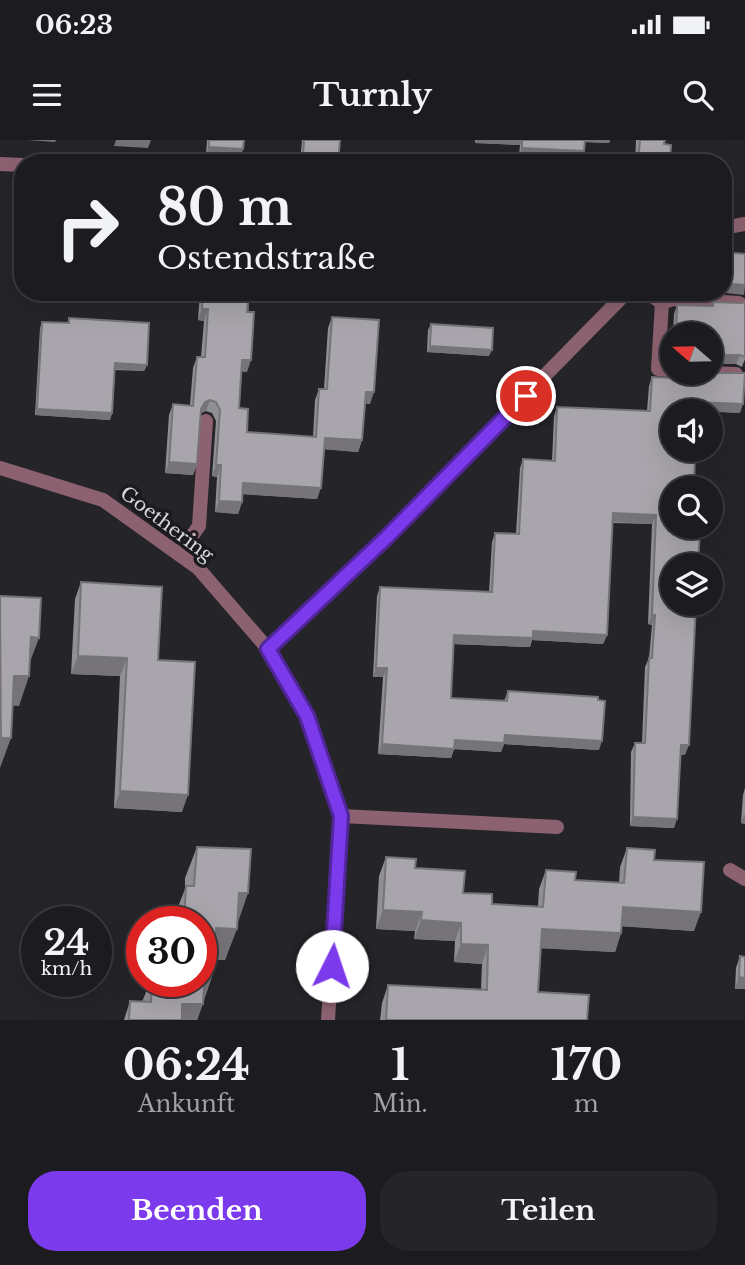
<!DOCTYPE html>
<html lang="de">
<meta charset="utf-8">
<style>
body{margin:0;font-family:"Libre Baskerville",serif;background:#252428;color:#f1f3f6;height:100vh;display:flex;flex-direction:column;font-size:26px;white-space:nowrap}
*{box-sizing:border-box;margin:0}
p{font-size:23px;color:#a0a1a4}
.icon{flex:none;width:38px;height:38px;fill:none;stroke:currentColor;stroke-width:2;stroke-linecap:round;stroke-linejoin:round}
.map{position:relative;height:880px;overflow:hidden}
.panel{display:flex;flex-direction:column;background:#1c1b1f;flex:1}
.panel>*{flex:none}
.top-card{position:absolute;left:14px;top:14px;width:718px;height:147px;border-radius:28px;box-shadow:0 7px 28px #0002,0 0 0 2px #3a393d;background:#1c1b1f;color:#f1f3f6;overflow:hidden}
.needle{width:46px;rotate:290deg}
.tools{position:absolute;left:660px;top:182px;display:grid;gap:14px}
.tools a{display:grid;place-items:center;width:63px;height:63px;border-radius:50%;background:#1c1b1f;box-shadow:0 7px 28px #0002,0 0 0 2px #3a393d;font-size:35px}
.speed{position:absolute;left:21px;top:766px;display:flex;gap:14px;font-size:35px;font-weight:700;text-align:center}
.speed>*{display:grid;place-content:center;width:91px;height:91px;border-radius:50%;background:#1c1b1f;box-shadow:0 7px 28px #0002,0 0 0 2px #3a393d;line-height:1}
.speed small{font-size:18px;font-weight:400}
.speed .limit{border:10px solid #d22;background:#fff;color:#111}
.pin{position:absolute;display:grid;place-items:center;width:60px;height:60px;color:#fff;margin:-30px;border:4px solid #fff;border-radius:50%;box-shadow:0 2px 7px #0007}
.me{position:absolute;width:77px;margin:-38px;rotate:4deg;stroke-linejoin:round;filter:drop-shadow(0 0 5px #0008)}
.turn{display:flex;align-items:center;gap:24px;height:147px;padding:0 28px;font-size:32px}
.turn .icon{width:91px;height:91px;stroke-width:2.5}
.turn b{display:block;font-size:49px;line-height:60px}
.eta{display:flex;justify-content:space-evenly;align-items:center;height:119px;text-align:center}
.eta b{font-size:42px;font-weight:800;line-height:49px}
.cta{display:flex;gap:14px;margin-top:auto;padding:14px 28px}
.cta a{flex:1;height:80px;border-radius:28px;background:#7c3aed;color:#fff;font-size:28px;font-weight:800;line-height:80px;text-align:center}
.cta a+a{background:#252428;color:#f1f3f6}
.status{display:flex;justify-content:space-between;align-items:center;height:49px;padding:0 35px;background:#1c1b1f;direction:ltr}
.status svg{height:19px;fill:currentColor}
header{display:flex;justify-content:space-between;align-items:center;height:91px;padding:0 28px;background:#1c1b1f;font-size:32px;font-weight:800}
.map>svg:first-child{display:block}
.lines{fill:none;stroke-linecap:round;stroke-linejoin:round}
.service{stroke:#8d6270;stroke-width:14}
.pedestrian{stroke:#8d6270;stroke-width:14}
.minor{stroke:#8d6270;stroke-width:14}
.wall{fill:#908f94}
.shaded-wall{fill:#767478}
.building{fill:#a8a6ac;stroke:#767478;stroke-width:2}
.route-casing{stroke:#51269a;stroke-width:18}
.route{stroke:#7c3aed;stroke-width:12}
.labels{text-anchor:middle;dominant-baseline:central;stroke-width:7;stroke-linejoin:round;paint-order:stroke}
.street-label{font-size:19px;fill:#d5d4d8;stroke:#1b1b1f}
</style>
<div class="status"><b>06:23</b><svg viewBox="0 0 49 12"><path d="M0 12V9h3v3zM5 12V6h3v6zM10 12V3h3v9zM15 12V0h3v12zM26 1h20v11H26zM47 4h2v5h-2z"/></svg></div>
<header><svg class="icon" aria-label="menu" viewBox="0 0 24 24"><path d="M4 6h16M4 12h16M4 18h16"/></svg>Turnly<svg class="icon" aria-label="search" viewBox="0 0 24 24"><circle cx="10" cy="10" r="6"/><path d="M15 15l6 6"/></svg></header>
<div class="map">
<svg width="745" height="880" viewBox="0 0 745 880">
<rect width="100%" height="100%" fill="#252429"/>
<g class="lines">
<!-- service -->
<path class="service" d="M647 152 662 163 658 229 672 230
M662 163 673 159 739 163
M710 233 736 234
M179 414 199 386 206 281"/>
<!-- pedestrian -->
<path class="pedestrian" d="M0 24 23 25"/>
<!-- minor -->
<path class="minor" d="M723 88 745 84
M0 328 103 360 198 428 268 509 307 576 341 676 328 880
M268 509 400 383 627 152
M341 676 557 687
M730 730 745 739"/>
</g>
<!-- wall -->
<path class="wall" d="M207 0H244L241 17 206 14Z
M302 0H340L338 23H300Z
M475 0H610L609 3 585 2 581 19 519 15 520 5 475 3Z
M636 0H665L664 4 670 23H635Z
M200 152H249L247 232 242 231 239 268 247 292 313 297 315 260 319 249H324L328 188 332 177 370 264 365 263 362 300 358 312 324 309 317 359 243 354 242 362 238 374 215 372 217 337 212 336 216 281 212 273 206 271 201 273 200 274 197 324 193 335 165 333 169 275 173 264 190 265 193 228 197 217H201L204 181 198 180Z
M713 162 742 163 745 162V219L742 227 736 224 710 223V194H673L674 174 677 165 711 166Z
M69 178 147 225 144 231 115 230 112 273 110 280 35 275 40 188 42 182 67 183Z
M431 184 489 216 427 212 428 190Z
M673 233H710L740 273 710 271H672L694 348 685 615 680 614 674 688 630 686 631 612 635 603H642L645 527 649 518 652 485 648 484 652 384 613 383 607 495 603 504 532 500 530 507 454 504 451 558 504 561 508 551 599 610 504 604 501 612 454 609 451 618 378 614 383 537H373L377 456 380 447 489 452 492 402 495 393 516 394 520 328 523 319 552 321 554 276 557 267 647 271 649 246 652 237 671 238Z
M81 442 158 520 182 672 114 668 120 536 71 534 75 459Z
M745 648V684L741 683 743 655Z
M197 707 237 785 225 820H214V831L197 880H124L130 861 142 862 150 842H201V782H174V777L185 749V738Z
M627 708 654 720 694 791 622 786 621 793 615 812 541 808 538 852 587 880H380L382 863 388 845 481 849 482 824 454 822 455 801 414 799 415 791 376 789 379 736 386 717 415 728 463 753 492 764 538 766 539 749 546 730 575 740 619 743 620 727Z
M740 816 745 849H735L736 828Z"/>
<!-- shaded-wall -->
<path class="shaded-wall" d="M28 0H56L55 2Z
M116 0H151L148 8 114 6Z
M476 0H522L520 5 475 3Z
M583 0H610L609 3 583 2Z
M209 7 243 9 241 17 206 14Z
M522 8 584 11 581 19 519 15Z
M303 15 319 16 316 23H300Z
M723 143 745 145 744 155 717 152H723Z
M202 169H208L204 181 198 180Z
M430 206 492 210 489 216 427 212Z
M713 214 740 215 736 224 710 223V215Z
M242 220H251L247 232 238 231Z
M115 223 147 225 144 231 113 229Z
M366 252H374L370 264 362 263Z
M210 260 206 271 201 273 197 280 201 269 205 262Z
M697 262 743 264 740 273 694 271Z
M37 269 112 273 110 280 35 275Z
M325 298 362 300 358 312 321 309Z
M169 322 197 324 193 335 165 333Z
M216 325H221L217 337 212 336Z
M243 343 321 348 317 359 239 354Z
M219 361 242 362 238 374 215 372Z
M613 373 656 375 652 384 610 382Z
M652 475H655L652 485 648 484Z
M533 491 607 495 603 504 532 500 530 507 451 504 454 495Z
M31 497 39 498 28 527Z
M78 516 127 518 120 536 71 534Z
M376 528H387L383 537H373Z
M14 536H29L19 566 4 565Z
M505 595 602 601 599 610 504 604 501 612 454 609 451 618 378 614 382 604 455 600Z
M2 598H11L0 628V602Z
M681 605H689L685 615 677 614Z
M120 651 188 655 182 672 114 668Z
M744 675H745V684L741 683Z
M633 677 677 679 674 688 630 686Z
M239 753H248L237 785Z
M623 767 701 772 694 791 616 786Z
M383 770 422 772 415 791 376 789Z
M421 780 461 783 455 801 414 799Z
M216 788 237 789 225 820 204 819Z
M542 789 621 793 615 812 535 808Z
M461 804 488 805 482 824 454 822Z
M205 831H214L202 863Z
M739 837 745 838V849H735Z
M182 864H203L197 880H176Z"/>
<!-- building -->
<path class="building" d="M209 0H244L243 9 209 7Z
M304 0H340L338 23H318L319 16 303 15Z
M522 0H585L584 11 522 8Z
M640 0H665L664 4 671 5 670 23H638Z
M723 112 745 114V145L723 143Z
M203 152H249L247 172H254L251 220H242L239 268 248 269 247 292 316 297 319 249H327L332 177 379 180 374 252H366L362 300 325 298 321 348 243 343 242 362 219 361 221 325H216L220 270 216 262 210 260 205 262 201 269 197 324 169 322 173 264 193 266 197 217H205L208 169H202Z
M713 162 742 163 745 162V217L740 215H710V194H676L677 165 713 166Z
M69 178 149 183 147 225 115 223 112 273 37 269 42 182 69 183Z
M431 184 493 188 492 210 430 206Z
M710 232 712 233H745L743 264 697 262V271H672V310H695L694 348H672V387H700L698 425H672V464H696L689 605H681L677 679 633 677 635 603H645L649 518H652L655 475H652L656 375 613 373 607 495 533 491V498L454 495 451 558 507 561 508 551 598 557V560L605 561 602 601 505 595 504 603 455 600 454 609 382 604 387 528H376L380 447 492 452 495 393 519 394 523 319 555 321 557 267 650 271 652 237 673 238 674 233Z
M81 442 162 447 158 520 195 522 188 655 120 651 127 518 78 516Z
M0 456 41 458 39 498 31 497 29 536H14L11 598H2L1 615Z
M197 707 251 709 248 753H239L237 789 216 788 214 831H205L203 864H182V880H129L130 861 151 862 152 842H201V782H184L186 746H194Z
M627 708 655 710 654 720 704 722 701 772 623 767 621 793 542 789 538 852 589 855 587 880H386L388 845 487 850 488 805 461 804V783L421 780 422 772 383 770 386 717 416 719 415 728 465 731 463 753 492 754V764L543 767 546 730 576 732 575 740 624 743Z
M740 816 745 817V838L739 837Z"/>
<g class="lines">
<!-- route casing -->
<g class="route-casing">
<path id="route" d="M332 826 341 676 307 576 268 509 387 397 526 256"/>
</g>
<!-- route -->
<use href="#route" class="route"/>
</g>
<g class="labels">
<!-- street labels -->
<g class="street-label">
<text transform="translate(167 384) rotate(37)">Goethering</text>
</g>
</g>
</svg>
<div class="tools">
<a><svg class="needle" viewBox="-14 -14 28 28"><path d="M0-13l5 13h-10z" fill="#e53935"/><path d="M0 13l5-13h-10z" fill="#a0a1a4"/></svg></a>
<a><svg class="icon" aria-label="sound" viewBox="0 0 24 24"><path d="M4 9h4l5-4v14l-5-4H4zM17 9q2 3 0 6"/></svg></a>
<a><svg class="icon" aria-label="search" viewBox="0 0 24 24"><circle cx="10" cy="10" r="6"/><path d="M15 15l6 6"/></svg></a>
<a><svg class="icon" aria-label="layers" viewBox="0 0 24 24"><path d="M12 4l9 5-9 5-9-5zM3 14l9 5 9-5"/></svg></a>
</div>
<div class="speed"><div>24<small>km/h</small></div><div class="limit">30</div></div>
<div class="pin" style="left:526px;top:256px;background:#d93025"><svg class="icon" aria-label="arrive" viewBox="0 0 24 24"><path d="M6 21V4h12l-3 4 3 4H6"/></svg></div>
<svg class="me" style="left:332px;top:826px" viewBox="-20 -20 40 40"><circle r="19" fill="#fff"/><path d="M0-13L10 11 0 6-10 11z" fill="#7c3aed"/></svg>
<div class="top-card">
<div class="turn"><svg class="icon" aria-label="right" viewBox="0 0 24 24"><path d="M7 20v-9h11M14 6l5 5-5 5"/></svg><div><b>80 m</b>Ostendstraße</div></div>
</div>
</div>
<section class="panel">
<div class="eta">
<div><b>06:24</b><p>Ankunft</p></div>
<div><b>1</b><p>Min.</p></div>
<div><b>170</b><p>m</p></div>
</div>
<div class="cta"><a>Beenden</a><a>Teilen</a></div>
</section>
